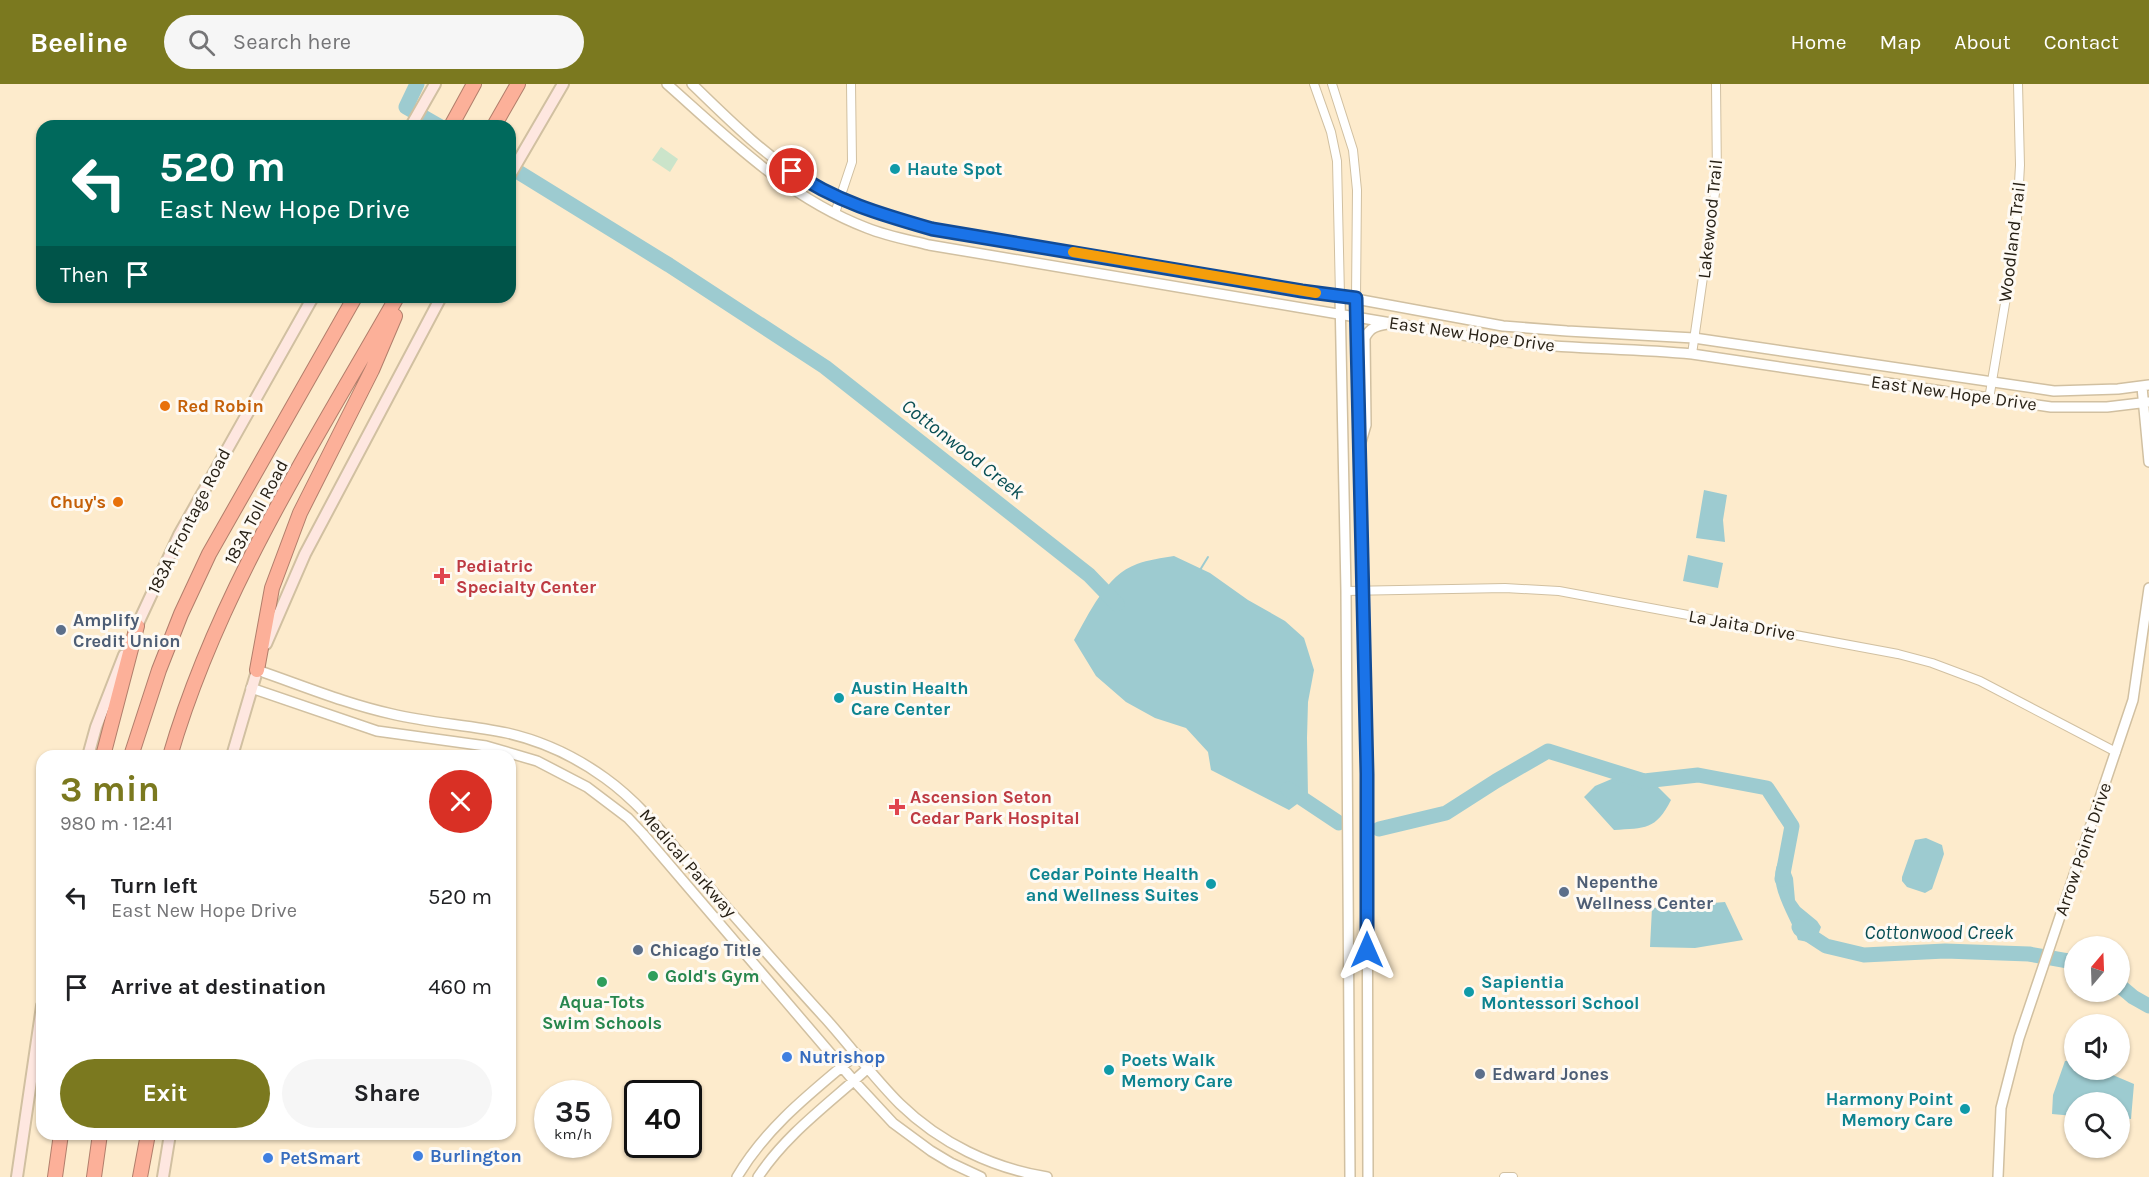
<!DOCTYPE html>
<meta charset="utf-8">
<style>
body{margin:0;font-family:Karla,sans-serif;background:#f6f6f6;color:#202124;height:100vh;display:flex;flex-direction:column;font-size:22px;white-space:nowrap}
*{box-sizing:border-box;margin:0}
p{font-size:20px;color:#757577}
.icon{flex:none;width:33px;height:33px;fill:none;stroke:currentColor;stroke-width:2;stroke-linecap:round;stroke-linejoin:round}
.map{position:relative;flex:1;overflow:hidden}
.panel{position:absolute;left:36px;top:666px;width:480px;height:390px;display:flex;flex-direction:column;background:#fff;border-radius:18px;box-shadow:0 2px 4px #0004}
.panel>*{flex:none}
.guide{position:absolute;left:36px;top:36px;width:480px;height:183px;border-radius:18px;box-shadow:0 2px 4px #0004;background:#00695c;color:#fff;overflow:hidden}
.needle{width:39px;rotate:19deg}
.fabs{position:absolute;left:2064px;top:852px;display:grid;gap:12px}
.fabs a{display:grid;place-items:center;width:66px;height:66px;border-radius:50%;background:#fff;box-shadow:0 2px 4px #0004;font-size:30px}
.speed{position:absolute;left:534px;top:996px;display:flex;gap:12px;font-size:30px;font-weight:700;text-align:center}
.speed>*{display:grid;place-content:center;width:78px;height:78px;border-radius:50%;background:#fff;box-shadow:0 2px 4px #0004;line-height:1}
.speed small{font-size:15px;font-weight:400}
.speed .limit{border:3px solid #111;border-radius:9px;background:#fff;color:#111}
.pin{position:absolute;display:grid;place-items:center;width:51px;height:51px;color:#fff;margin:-26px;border:3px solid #fff;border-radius:50%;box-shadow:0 2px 6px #0007}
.me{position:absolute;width:66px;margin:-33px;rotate:0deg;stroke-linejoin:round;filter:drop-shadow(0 0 4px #0008)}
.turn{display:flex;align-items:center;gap:21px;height:126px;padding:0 24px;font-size:27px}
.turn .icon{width:78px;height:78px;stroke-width:2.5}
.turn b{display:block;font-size:42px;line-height:51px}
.then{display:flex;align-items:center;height:57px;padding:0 24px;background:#0003;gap:12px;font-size:22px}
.round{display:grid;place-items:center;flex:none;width:63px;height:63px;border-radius:32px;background:#f6f6f6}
.headline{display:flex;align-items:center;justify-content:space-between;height:102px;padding:0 24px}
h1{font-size:36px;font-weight:700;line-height:45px;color:#7b791f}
.primary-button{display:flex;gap:12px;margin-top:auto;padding:12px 24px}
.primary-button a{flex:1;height:69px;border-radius:36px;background:#7b791f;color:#fff;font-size:24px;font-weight:700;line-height:69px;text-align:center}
.primary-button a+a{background:#f6f6f6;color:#202124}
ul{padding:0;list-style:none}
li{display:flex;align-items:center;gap:18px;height:90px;padding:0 24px}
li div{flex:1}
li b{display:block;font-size:22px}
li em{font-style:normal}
header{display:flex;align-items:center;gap:36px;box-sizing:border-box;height:84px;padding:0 30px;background:#7b791f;color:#fff}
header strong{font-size:28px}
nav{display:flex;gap:33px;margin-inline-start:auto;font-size:21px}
.search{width:420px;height:54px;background:#f6f6f6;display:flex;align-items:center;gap:15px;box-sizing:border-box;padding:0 21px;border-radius:33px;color:#757577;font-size:22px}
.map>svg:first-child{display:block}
.green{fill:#cbe4ca}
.water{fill:#9dcbd0}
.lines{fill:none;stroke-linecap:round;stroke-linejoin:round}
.stream{stroke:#9dcbd0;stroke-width:2}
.river{stroke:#9dcbd0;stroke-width:15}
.minor-casing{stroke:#d1c0a1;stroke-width:10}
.tertiary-casing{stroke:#d1c0a1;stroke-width:12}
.secondary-casing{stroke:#d1c0a1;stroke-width:14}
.motorway-casing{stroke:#b17e6b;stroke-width:16}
.minor{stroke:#fff;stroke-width:8}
.tertiary{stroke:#fff;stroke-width:9}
.secondary{stroke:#fee7e0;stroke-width:10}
.motorway{stroke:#fcb099;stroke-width:14}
.route-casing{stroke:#114b97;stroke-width:15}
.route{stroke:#1a73e8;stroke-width:10}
.slow{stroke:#f59e0b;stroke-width:10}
.culture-dot{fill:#0f9aa8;stroke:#fefaf4;stroke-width:2}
.food-dot{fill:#e8710a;stroke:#fefaf4;stroke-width:2}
.health-dot{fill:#e0444e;stroke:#fefaf4;stroke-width:2}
.service-dot{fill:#5c6f8a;stroke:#fefaf4;stroke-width:2}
.leisure-dot{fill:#2e9e5b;stroke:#fefaf4;stroke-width:2}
.shop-dot{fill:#3f7fe0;stroke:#fefaf4;stroke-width:2}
.labels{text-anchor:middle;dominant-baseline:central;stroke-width:6;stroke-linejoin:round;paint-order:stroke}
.culture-label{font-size:18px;font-weight:bold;fill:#0d838f;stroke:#fefaf4;text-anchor:start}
.street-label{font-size:18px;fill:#272015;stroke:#fefaf4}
.food-label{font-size:18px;font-weight:bold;fill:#c56008;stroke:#fefaf4;text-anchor:start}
.health-label{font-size:18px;font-weight:bold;fill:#be3a42;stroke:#fefaf4;text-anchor:start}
.service-label{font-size:18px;font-weight:bold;fill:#4e5e75;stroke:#fefaf4;text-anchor:start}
.leisure-label{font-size:18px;font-weight:bold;fill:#27864d;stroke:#fefaf4;text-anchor:start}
.shop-label{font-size:18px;font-weight:bold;fill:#366cbe;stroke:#fefaf4;text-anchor:start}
.water-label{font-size:20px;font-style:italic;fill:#084e54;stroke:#fefaf4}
</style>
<header>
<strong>Beeline</strong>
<div class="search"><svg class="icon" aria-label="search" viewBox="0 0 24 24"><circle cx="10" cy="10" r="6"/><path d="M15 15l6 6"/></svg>Search here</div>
<nav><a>Home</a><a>Map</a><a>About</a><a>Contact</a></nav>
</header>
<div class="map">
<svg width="2149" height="1093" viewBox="0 0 2149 1093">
<rect width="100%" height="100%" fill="#fdebcc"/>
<!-- green -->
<path class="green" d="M661 63 678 75 670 88 652 76Z"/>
<!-- water -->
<path class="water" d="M1704 406 1727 411 1723 436 1725 458 1696 454Z
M1688 471 1723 479 1718 504 1683 497Z
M1174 472 1210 489 1248 516 1285 537 1304 554 1314 586 1308 618 1307 654 1308 712 1289 726 1211 686 1208 668 1186 644 1155 634 1126 618 1096 592 1074 556C1089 530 1106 491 1137 480 1148 476 1162 474 1174 472Z
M1614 694 1628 698 1651 696 1671 716C1656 746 1645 744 1614 746L1584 713 1595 702Z
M1926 754 1942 761 1944 770 1932 805 1925 809 1907 803 1902 797V793L1915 756Z
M1784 771 1793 794 1795 816 1800 823 1817 837 1821 843 1818 851 1808 858 1798 856C1792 833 1760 793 1784 771Z
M1725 818 1743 856 1695 864 1650 863 1652 824Z
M2065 977H2074V986H2101L2134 1000 2131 1035 2120 1034V1018H2074V1032L2052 1030 2053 1011Z"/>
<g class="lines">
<!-- stream -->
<path class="stream" d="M1200 486 1208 473"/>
<!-- river -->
<path class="river" d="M417 0 406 23 439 42
M510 83 669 181 825 283 1089 491 1117 520
M1288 705 1339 739
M1379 745 1446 729 1496 697 1548 667 1644 697 1698 691 1767 704 1792 742 1782 795
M1799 843 1800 845 1826 862 1864 871 1945 867 2029 870 2074 878
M2120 902 2133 913 2149 922"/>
<!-- minor casing -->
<g class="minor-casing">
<path id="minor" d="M1314 0 1331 48 1337 77 1340 212
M1332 0 1353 66 1357 106 1356 215
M835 129 852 78 851 0
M1692 270 1717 95 1716 0
M1989 315 2016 154 2020 81 2018 0
M1346 507 1505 504 1559 507 1898 570 1932 579 1980 597 2116 668
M1504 1093H1513"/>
</g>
<!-- tertiary casing -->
<g class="tertiary-casing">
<path id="tertiary" d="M667 0C729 55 788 114 867 144 887 152 909 156 929 161L1498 257C1563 265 1628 264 1692 270L2051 323H2107L2149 318
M692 0C728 35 765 72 808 98 845 122 890 133 932 145L1356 215 1503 242 1567 247 1694 254 2054 307 2118 305 2149 301
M1340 212 1346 507 1350 1093
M1356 215 1367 690 1368 1093
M2142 303 2149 378
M1361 358 1366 341 1365 254C1370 243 1377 242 1388 240
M257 586C301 601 346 620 392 630 430 639 469 641 507 649 542 657 576 673 605 694 640 719 665 752 693 785 737 835 781 886 826 935 851 963 874 994 900 1020 940 1059 992 1084 1047 1093
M251 604 377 647 486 662 537 677 587 703 628 734 643 750 854 997 893 1039 931 1067 951 1079 981 1093
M737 1093C767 1042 813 1007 857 970
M758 1093C787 1049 830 1019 868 984
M1998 1093 2001 1024 2019 954 2133 616 2149 504"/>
</g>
<!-- secondary casing -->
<g class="secondary-casing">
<path id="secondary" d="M411 42 435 0
M510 91 563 0
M134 548 179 451 313 213
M266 560 305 470 441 213
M88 672 96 643 124 571
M232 672 259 580
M17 1093 42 922
M163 1093 170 1050"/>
</g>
<!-- motorway casing -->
<g class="motorway-casing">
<path id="motorway" d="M451 42 474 0
M494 42 518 0
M257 586 272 504 300 429 372 286 395 232
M103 672 137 542
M131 672 159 586 181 530 209 470 355 213
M170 672C218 507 313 361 397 213
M55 1093 61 1050
M94 1093 100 1050
M140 1093 148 1050"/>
</g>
<!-- minor -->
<use href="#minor" class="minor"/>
<!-- tertiary -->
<use href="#tertiary" class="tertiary"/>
<!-- secondary -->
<use href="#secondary" class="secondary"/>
<!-- motorway -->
<use href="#motorway" class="motorway"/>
</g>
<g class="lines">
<!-- route casing -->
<g class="route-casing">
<path id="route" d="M792 87C834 117 883 131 932 145L1302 207 1356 214 1367 690V866"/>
</g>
<!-- route -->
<use href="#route" class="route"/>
<!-- slow -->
<path class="slow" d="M1073 168 1316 209"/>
</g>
<!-- markers -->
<g class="culture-dot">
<circle cx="895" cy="85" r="6"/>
<circle cx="839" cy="614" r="6"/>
<circle cx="1211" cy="800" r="6"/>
<circle cx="1469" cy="908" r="6"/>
<circle cx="1109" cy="986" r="6"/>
<circle cx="1965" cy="1025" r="6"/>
</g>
<g class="food-dot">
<circle cx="165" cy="322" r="6"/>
<circle cx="118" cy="418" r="6"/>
</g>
<g class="health-dot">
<path d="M439 483h6v6h6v6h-6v6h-6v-6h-6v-6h6z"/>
<path d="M894 714h6v6h6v6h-6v6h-6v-6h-6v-6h6z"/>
</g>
<g class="service-dot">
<circle cx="61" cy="546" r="6"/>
<circle cx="1564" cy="808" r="6"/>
<circle cx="638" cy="866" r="6"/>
<circle cx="1480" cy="990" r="6"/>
</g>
<g class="leisure-dot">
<circle cx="653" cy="892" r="6"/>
<circle cx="602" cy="898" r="6"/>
</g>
<g class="shop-dot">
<circle cx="787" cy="973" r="6"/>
<circle cx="418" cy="1072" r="6"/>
<circle cx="268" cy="1074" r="6"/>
</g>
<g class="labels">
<!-- culture labels -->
<g class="culture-label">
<text x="907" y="85">Haute Spot</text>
<text x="851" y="604">Austin Health<tspan x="851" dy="21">Care Center</tspan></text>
<text x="1199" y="790" text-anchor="end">Cedar Pointe Health<tspan x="1199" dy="21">and Wellness Suites</tspan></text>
<text x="1481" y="898">Sapientia<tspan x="1481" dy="21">Montessori School</tspan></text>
<text x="1121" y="976">Poets Walk<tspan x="1121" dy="21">Memory Care</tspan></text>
<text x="1953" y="1015" text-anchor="end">Harmony Point<tspan x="1953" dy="21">Memory Care</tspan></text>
</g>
<!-- street labels -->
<g class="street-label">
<text transform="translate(1710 135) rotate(-84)">Lakewood Trail</text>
<text transform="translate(2012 158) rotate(-83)">Woodland Trail</text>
<text transform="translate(1472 250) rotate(8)">East New Hope Drive</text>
<text transform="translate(1954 309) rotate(8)">East New Hope Drive</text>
<text transform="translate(256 428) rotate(-62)">183A Toll Road</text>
<text transform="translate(189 437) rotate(-63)">183A Frontage Road</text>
<text transform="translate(1742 541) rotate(10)">La Jaita Drive</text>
<text transform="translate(2083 765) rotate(-71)">Arrow Point Drive</text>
<text transform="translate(688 779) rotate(49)">Medical Parkway</text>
</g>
<!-- food labels -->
<g class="food-label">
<text x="177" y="322">Red Robin</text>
<text x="106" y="418" text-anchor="end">Chuy's</text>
</g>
<!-- health labels -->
<g class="health-label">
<text x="456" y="482">Pediatric<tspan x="456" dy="21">Specialty Center</tspan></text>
<text x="910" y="713">Ascension Seton<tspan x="910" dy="21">Cedar Park Hospital</tspan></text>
</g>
<!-- service labels -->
<g class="service-label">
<text x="73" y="536">Amplify<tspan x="73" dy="21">Credit Union</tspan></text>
<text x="1576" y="798">Nepenthe<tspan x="1576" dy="21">Wellness Center</tspan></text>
<text x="650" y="866">Chicago Title</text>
<text x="1492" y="990">Edward Jones</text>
</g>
<!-- leisure labels -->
<g class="leisure-label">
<text x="665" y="892">Gold's Gym</text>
<text x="602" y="918" text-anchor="middle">Aqua-Tots<tspan x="602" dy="21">Swim Schools</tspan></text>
</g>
<!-- shop labels -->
<g class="shop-label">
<text x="799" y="973">Nutrishop</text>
<text x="430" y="1072">Burlington</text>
<text x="280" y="1074">PetSmart</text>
</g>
<!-- water labels -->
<g class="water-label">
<text transform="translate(963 365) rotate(38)">Cottonwood Creek</text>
<text x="1939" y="848">Cottonwood Creek</text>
</g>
</g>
</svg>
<div class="fabs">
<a><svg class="needle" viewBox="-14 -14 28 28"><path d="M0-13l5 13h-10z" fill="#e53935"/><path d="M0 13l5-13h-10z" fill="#757577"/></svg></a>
<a><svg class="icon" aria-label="sound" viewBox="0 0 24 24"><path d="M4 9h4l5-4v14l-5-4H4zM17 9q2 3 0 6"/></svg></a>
<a><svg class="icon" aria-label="search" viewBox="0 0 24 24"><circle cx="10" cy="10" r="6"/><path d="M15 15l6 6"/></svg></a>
</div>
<div class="speed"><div>35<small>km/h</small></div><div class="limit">40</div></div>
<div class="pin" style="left:792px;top:87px;background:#d93025"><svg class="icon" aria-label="arrive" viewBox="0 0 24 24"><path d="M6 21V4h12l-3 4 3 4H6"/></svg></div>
<svg class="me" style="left:1367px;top:866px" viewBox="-20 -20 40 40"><path d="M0-17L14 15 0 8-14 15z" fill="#1a73e8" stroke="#fff" stroke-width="4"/></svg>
<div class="guide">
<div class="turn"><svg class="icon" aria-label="left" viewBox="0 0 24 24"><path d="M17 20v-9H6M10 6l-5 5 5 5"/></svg><div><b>520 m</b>East New Hope Drive</div></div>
<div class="then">Then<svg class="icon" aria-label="arrive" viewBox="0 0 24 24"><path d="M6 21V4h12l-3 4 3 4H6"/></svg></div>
</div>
<section class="panel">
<div class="headline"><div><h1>3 min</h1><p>980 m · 12:41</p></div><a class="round" style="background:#d93025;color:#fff"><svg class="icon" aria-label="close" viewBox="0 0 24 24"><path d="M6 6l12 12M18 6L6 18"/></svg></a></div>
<ul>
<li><svg class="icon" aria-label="left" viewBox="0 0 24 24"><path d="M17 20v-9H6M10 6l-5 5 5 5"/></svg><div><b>Turn left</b><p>East New Hope Drive</p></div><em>520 m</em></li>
<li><svg class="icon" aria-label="arrive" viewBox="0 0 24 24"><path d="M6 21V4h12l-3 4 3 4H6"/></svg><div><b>Arrive at destination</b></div><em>460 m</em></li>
</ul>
<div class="primary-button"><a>Exit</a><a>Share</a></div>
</section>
</div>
